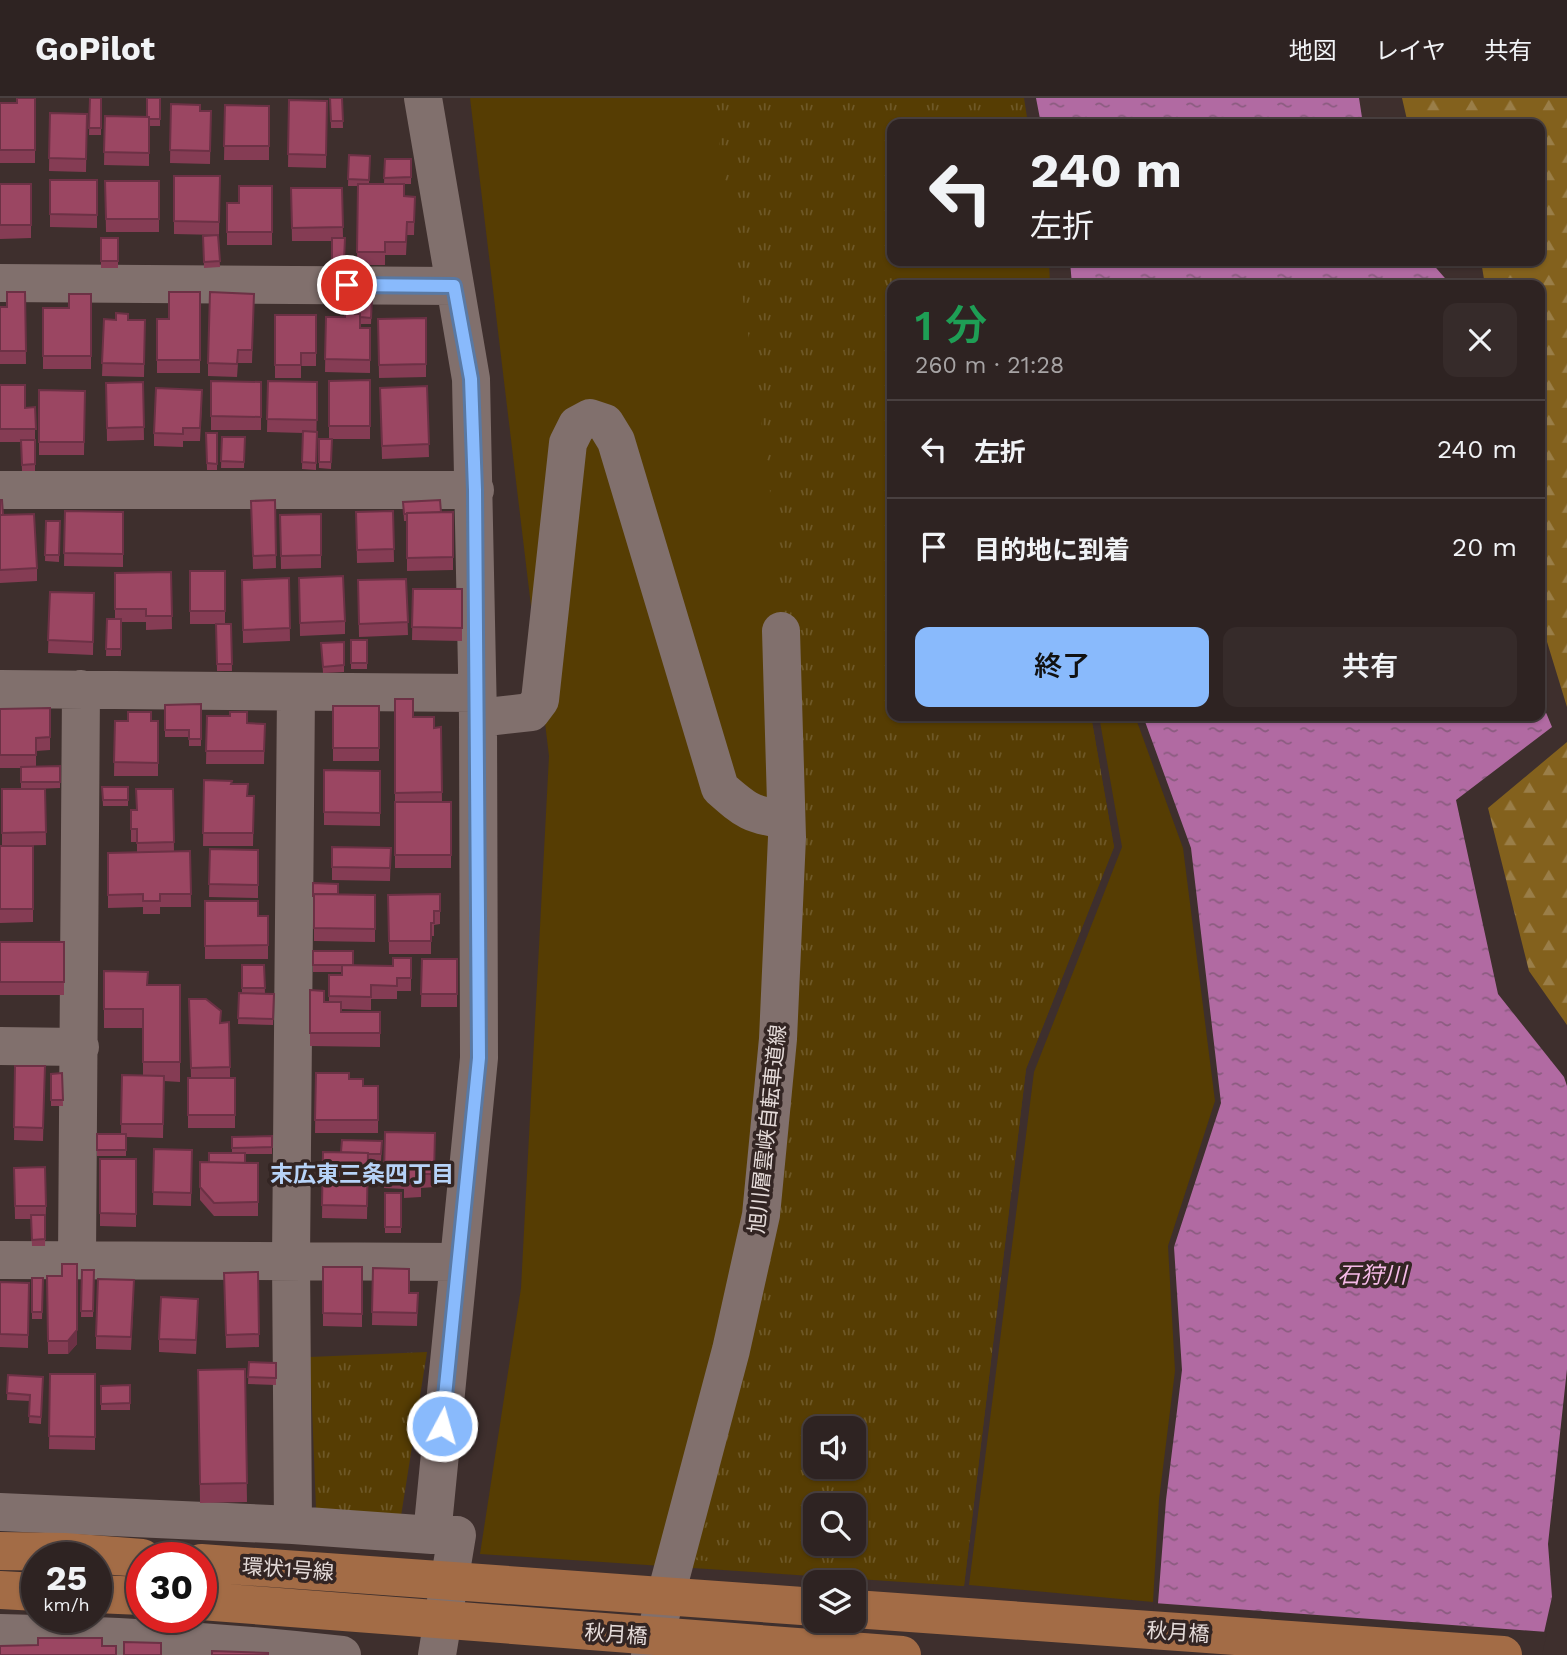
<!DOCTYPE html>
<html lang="ja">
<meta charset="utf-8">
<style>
body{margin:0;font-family:"Work Sans","Noto Sans JP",sans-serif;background:#362b2a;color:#f1f3f6;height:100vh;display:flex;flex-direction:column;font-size:26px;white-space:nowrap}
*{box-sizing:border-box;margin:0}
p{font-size:23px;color:#a7a4a5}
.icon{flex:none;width:38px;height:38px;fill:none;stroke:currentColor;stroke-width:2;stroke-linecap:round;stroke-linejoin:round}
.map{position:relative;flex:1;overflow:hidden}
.drawer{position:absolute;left:887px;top:182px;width:658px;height:441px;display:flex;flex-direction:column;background:#2e2322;border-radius:14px;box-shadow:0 2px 5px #0004,0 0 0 2px #494040}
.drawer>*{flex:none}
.hud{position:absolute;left:887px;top:21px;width:658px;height:147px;border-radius:14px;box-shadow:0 2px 5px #0004,0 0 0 2px #494040;background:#2e2322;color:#f1f3f6;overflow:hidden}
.buttons{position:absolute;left:803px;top:1318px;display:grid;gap:14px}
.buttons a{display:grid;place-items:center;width:63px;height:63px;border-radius:14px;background:#2e2322;box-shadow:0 2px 5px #0004,0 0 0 2px #494040;font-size:35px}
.speed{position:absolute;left:21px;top:1444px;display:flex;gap:14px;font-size:35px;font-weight:700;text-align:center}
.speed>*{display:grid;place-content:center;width:91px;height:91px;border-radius:50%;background:#2e2322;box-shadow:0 2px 5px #0004,0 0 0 2px #494040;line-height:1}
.speed small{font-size:18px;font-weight:400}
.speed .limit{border:10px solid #d22;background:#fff;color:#111}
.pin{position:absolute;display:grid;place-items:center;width:60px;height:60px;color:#fff;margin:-30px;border:4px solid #fff;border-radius:50%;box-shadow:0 2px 7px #0007}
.me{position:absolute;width:77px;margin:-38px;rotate:6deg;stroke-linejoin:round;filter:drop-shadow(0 0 5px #0008)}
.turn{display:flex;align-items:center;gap:24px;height:147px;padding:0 28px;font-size:32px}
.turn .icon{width:91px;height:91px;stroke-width:2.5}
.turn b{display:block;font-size:49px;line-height:60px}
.round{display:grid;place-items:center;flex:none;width:74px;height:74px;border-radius:14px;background:#362b2a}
.overview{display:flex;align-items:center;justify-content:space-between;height:119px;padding:0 28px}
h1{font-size:42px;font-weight:600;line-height:52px;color:#1e9e55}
.action{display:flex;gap:14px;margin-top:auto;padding:14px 28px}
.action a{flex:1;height:80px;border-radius:14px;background:#89bafc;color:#111;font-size:28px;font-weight:600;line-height:80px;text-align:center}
.action a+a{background:#362b2a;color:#f1f3f6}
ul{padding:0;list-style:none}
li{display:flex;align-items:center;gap:21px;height:98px;padding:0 28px;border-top:2px solid #494040}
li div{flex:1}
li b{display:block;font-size:26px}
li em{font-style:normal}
header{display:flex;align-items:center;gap:42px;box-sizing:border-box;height:98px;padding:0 35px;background:#2e2322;border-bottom:2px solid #494040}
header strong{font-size:33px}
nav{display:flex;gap:38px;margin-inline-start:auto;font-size:24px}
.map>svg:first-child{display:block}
.grass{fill:#563d03;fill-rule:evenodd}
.forest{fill:url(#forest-firs)}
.park{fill:url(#park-tufts);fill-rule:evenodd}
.water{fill:url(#water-ripples)}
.pier{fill:#3e2f2d}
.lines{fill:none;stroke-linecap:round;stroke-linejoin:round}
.minor{stroke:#81706d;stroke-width:38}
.major{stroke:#a36c46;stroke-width:38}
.wall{fill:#853c54}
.shaded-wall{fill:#6c3145}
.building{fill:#9b4662;stroke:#6c3145;stroke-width:2}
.route-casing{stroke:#5979a4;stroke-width:18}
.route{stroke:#89bafc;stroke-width:12}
.labels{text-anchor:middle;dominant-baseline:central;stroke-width:7;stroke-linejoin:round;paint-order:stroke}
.street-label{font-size:21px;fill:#e5dbd9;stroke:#332523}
.neighbourhood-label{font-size:23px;font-weight:bold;fill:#b7d3f8;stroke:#332523}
.water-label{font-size:23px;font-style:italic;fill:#f6bbe8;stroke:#332523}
</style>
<header>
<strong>GoPilot</strong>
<nav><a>地図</a><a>レイヤ</a><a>共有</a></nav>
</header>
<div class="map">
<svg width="1567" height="1557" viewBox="0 0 1567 1557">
<defs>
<pattern id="forest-firs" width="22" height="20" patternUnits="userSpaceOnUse" patternTransform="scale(1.75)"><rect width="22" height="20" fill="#83611d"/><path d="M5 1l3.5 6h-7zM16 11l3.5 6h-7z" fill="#9a7e48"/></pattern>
<pattern id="park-tufts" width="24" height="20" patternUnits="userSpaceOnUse" patternTransform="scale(1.75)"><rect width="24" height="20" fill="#563d03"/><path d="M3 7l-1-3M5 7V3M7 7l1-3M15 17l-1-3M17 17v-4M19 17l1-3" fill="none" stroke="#6e5827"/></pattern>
<pattern id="water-ripples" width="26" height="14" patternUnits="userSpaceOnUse" patternTransform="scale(1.75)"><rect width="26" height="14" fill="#b16aa2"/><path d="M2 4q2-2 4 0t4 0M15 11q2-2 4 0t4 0" fill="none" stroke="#8b5c80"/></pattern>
</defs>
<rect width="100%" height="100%" fill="#3e2f2d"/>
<!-- grass -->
<path class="grass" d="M470 0H1011L892 26V163L1050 187H892V618H1091L1114 749 1026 971 964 1488 480 1456 521 1190 549 658ZM816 1330H854V1368H816ZM816 1407H854V1446H816Z
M1099 618H1135L1183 750 1215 1003 1168 1148 1175 1273 1159 1402 1153 1504 969 1487 1034 974 1122 749Z"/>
<!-- forest -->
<path class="forest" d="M1402 0H1567V609L1540 521V187H1485L1481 163H1540V26H1408Z
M1567 644V927L1529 873 1488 710Z"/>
<!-- park -->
<path class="park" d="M710 0H1024L1028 26H892V163H1049L1050 187H892V618H1091L1114 749 1026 971 964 1488 675 1460 731 1252 787 739 769 375 716 22ZM816 1330H854V1368H816ZM816 1407H854V1446H816Z
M427 1254 401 1418 316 1410 310 1259Z"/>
<!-- water -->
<path class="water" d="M1036 0H1359L1363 26H1041Z
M1070 163H1430L1451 187H1072Z
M1540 600 1552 629 1456 702 1498 896 1564 979 1567 988V1271L1548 1446 1552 1499 1539 1557H1154L1166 1402 1182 1272 1174 1149 1221 1005 1191 750 1143 618H1540Z"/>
<!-- pier -->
<path class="pier" d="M1154 1505 1547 1534 1542 1557H1151Z"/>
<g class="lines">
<!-- minor -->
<path class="minor" d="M0 185 454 188
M0 392H475
M0 591 477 595
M478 620 531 614 540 602 568 345 577 327 590 320 605 325 616 343 720 690C746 713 751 717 786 722
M0 948 80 949
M77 1161 81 591
M0 1162 459 1164
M0 1414 293 1427 432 1437 479 960 478 620 471 281 423 0
M293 1427 291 1162 296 595
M432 1437H457L437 1557
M0 1535C114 1537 229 1544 342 1557
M650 1557 731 1252 761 1117 778 941 787 739 781 533"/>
<!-- major -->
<path class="major" d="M0 1453 64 1454 142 1460
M201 1465 816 1509
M0 1492 37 1494
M96 1496 142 1498
M201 1503 902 1557
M854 1511 1503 1557"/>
</g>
<!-- wall -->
<path class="wall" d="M35 0V65H0V5H17Z
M90 0H101V37H89Z
M160 0V28H149V68L104 67 105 18 147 19Z
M330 0H342L343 30H331Z
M289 2 327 3 326 70 288 69Z
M171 6 200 13H211L210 66 170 65Z
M225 7 269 8V62H224Z
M50 15 87 16 86 74 49 73Z
M349 57 370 58 369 86H384L385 61H411V86H391L404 98 415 99 414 137H407L406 157H385V167H357L358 88H348Z
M174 78H220L219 137 174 136Z
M50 82H97V130L50 129Z
M105 83H159V134H106Z
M0 86H31V140L0 141Z
M272 88V147H227V105H239Z
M291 90H342L343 140H345L344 169 332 170V143H292Z
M218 137 220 169 204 170 203 138Z
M101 140H118V170H101Z
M25 194 26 266H0V209H7Z
M200 194V275H157V221H169Z
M91 196V271H43V210H69Z
M254 196 252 265H238L237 279 208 278V265Z
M372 201 371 226H360V230H370V275L325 274 326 219H345L357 216Z
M275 217H316V268H301V280H275Z
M426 220V279L379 280 378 221Z
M104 221 145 222 144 279 102 278Z
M370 282V341H332L331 371 319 370V341H329V283Z
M211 283 261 284V332H211Z
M268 283 317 284 316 372 302 371 303 335 267 334Z
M143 284 144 342 107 343 106 285Z
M0 287 25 310 35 309V373H22L21 344H0Z
M427 288 429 359 382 361 380 290Z
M39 292 85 293 84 357H39Z
M202 305 200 343H183V349L154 348V335Z
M206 335H217V372H207Z
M222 339H245L244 370H221Z
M0 402 3 417 37 470V483L0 485Z
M275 402 276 470 253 471 251 403Z
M403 404 441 414H453V472L407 473V423H404Z
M65 413 123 414V469L64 468Z
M393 413 394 464 357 465 356 414Z
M321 416V470L281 471 280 417Z
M46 423H60L59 464 45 463Z
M190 473H225V526H190Z
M171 474 172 531 146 532V524H121V558H106L107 521H115V475Z
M289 480 290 543 243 545 242 482Z
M299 480 345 523V536L300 538Z
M406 481 408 537 359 539 358 482Z
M413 491H462V543L412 542Z
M50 494 94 495 93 557 48 555Z
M216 526H231L232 573H217Z
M351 542H367V571H351Z
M344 544V574L323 575 321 545Z
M395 601 413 619 434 630 441 629 442 704H451V770H395Z
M201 606V648H189V639H165V607Z
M333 608H379V663H333Z
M50 610V652L36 653V668H60V690L30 691H45L46 747 2 748V691H21V670H0V611Z
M207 618H230L247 625 265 626 264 666H206Z
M115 623H158V678H114Z
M324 672 380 673V728L324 727Z
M204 682 231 686 248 698H254L253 748H203Z
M102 689H128V708H103Z
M173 691 174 754 190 753 191 809H160V816H143V809L108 810V755L137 754V744H131V712H137Z
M0 748H33V824L0 825Z
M332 749 391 750 390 783 332 782Z
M210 751 258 752V800L209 799Z
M313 785 338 796 375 797V844L314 843V804H313Z
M440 796V826L434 827V838H431V856H389L388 797Z
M205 803 258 818H268V861H205Z
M0 844H64V897H0Z
M313 853 353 867 393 868 411 860V893H397V901H371V912L341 911V914H380V949L310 948V892L324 904H329V877H342V874H313Z
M422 861H457V909H421Z
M242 867H264L265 896H274L273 927 238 926 239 895H242Z
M104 873 147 887H180V984L164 983 163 1040 126 1039V1058H97V1036H121L122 977H143V930H104Z
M189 901 220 925 230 969V980H235V1030H188V980H191Z
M15 968H45L43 1043 14 1042Z
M62 975 63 1008H51V976Z
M316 975 349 981 363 988H378V1035H315Z
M385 1034 435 1035 434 1089 421 1090V1099L404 1100V1091L384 1090Z
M272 1038V1056H245V1065H258V1118H214L200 1102V1064H209L232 1055V1039Z
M382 1043 381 1063H368L367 1121 322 1120 323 1054H341Z
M154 1051 192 1052 191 1108 153 1107Z
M100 1061H136V1129L100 1128Z
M14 1070 46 1108 45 1148H32L31 1121H15Z
M385 1095H401V1135H385Z
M323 1169H362V1229L323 1228Z
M373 1170 409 1195H418L417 1228 372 1227Z
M82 1172H94L93 1219H81Z
M258 1174 259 1249 226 1250 224 1175Z
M47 1178 77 1246 68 1256H48Z
M32 1180H43L42 1221H32Z
M0 1184 29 1185 28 1250 0 1249Z
M134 1196 131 1252 96 1251V1238Z
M198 1214 196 1256 159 1254V1241Z
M249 1264 276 1265V1287L248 1286Z
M245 1271 247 1404 200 1405 198 1272Z
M50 1276H95V1352L49 1351Z
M8 1277 43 1279 41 1326 29 1325 30 1303 7 1302Z
M130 1287V1312H101V1288Z"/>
<!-- shaded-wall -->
<path class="shaded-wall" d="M77 1232V1246L68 1256V1243Z"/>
<!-- building -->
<path class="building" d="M17 0H35V52H0V5H17Z
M90 0H101V30H89Z
M147 0H160V21H149V19H147Z
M330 0H342L343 23H331Z
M289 2 327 3 326 57 288 56Z
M171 6 200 7V13H211L210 53 170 52Z
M225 7 269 8V48H224Z
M50 15 87 16 86 61 49 60Z
M105 18 149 19V55L104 54Z
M349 57 370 58 369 82 348 81Z
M385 61H411V79L384 80Z
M174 78H220L219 124 174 123Z
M50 82H97V117L50 116Z
M105 83H159V121H106Z
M0 86H31V127H0Z
M358 86H404V98L415 99 414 124H407L406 144H385V154H357Z
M239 88H272V134H227V105H239Z
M291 90H342L343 129 292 130Z
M218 137 220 163 204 164 203 138Z
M101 140H118V163H101Z
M332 140H345L344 163H332Z
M7 194H25L26 253H0V209H7Z
M169 194H200V262H157V221H169Z
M210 194 254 196 252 252H238L237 266 208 265Z
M69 196H91V258H43V210H69Z
M358 200 372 201 371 220 360 219V216H357Z
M116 215 128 216V222H145L144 266 102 265 104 221 116 222Z
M345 216H360V230H370V262L325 261 326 219H345Z
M275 217H316V255H301V267H275Z
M426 220V266L379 267 378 221Z
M370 282V328H329V283Z
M211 283 261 284V319L211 318Z
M268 283 317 284V322L267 321Z
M143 284 144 329 107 330 106 285Z
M0 287H25V310L35 309 36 331H0Z
M427 288 429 346 382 348 380 290Z
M156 290 202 292 200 330H183V336L154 335Z
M39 292 85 293 84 344H39Z
M303 333 317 334 316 365 302 364Z
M206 335H217V366L207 365Z
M222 339H245L244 364 221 363Z
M319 341H332L331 364H319Z
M21 342H35V366L22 367Z
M0 402H2L3 417H0Z
M275 402 276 457 253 458 251 403Z
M440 402 441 414 407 415V416H404L403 404Z
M65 413 123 414V456L64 455Z
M393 413 394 451 357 452 356 414Z
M453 414V459L407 460V415Z
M34 416 37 470 0 472V417Z
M321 416V457L281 458 280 417Z
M46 423H60L59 457H45Z
M190 473H225V513H190Z
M171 474 172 518H146V511H115V475Z
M343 478 345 523 300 525 299 480Z
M289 480 290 530 243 532 242 482Z
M406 481 408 524 359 526 358 482Z
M413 491H462V530L412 529Z
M50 494 94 495 93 544 48 542Z
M107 521H121V551H106Z
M216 526H231L232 566H217Z
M351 542H367V565H351Z
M344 544V567L323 569 321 545Z
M395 601H413V619H434V630L441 629 442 694 395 695Z
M201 606V641H189V632H165V607Z
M333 608H379V650H333Z
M50 610V639L36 640V657H0V611Z
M128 614H151V623H158V665L114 664 115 623H128Z
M230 614H247V625L265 626 264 653H206L207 618H230Z
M60 668V684H21V669Z
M324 672 380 673V715L324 714Z
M204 682 232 683 231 686H248L247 698H254L253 735H203Z
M102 689H128V702H103Z
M2 691H45L46 734 2 735Z
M136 691H173L174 744 137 745V731H131V712H137Z
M395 704H451V757H395Z
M0 748H33V811H0Z
M332 749 391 750 390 770 332 769Z
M210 751 258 752V787L209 786Z
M190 753 191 796H160V803H143V796L108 797V755Z
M313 785 338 786V796H314V798H313Z
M314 796 375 797V831L314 830Z
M440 796V813H434V825H431V843H389L388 797Z
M205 803H258V818H268V847L205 848Z
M0 844H64V884H0Z
M313 853H353V867H313Z
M393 860H411V880H397V888L371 887V899L329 898V877H342V867L393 868Z
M422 861H457V896H421Z
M242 867H264L265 890H242Z
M104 873 148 874 147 887H180V964H143V911H104Z
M310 892 324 893V904H341V914H380V935H310Z
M239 895 274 896 273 921 238 920Z
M189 901H206L221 913 220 925 229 924 230 969 191 970Z
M15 968H45L43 1030 14 1029Z
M62 975 63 1002H51V976Z
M316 975H349V981H363V988H378V1022H315Z
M122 977 164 978 163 1026H121Z
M188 980H235V1017H188Z
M385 1034 435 1035 434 1076H421V1086H404V1077H384Z
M97 1036H126V1052H97Z
M272 1038V1049L232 1050V1039Z
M342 1042 382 1043 381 1056H368V1055L341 1054Z
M154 1051 192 1052 191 1095 153 1094Z
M323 1054 368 1055 367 1108 322 1107Z
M209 1055H245V1065L209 1064Z
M100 1061H136V1116L100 1115Z
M200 1064 258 1065V1104L214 1105 200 1089Z
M45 1069 46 1108H15L14 1070Z
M385 1095H401V1129H385Z
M31 1117H45V1141L32 1142Z
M62 1166H77V1232L68 1243H48L47 1178H62Z
M323 1169H362V1216L323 1215Z
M373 1170 409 1171V1195H418L417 1215 372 1214Z
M82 1172H94L93 1213H81Z
M258 1174 259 1236 226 1237 224 1175Z
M32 1180H43L42 1214H32Z
M98 1181 134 1182 131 1239 96 1238Z
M0 1184 29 1185 28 1237 0 1236Z
M161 1199 198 1201 196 1242 159 1241Z
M249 1264 276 1265V1280L248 1279Z
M245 1271 247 1385 200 1386 198 1272Z
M50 1276H95V1339L49 1338Z
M8 1277 43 1279 41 1319 29 1318 30 1297 7 1295Z
M130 1287V1305L101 1306V1288Z
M38 1540H102V1548H116V1557H0V1548L38 1547Z
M124 1544 161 1545V1557H124Z
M212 1553 268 1555V1557H212Z"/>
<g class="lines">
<!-- route casing -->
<g class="route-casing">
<path id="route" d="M347 187 454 188 471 281 475 392 479 960 442 1328"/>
</g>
<!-- route -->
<use href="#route" class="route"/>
</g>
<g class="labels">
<!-- street labels -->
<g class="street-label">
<text transform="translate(767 1031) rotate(-84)">旭川層雲峡自転車道線</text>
<text transform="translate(288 1471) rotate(4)">環状1号線</text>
<text transform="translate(1178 1534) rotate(4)">秋月橋</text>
<text transform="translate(616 1536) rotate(4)">秋月橋</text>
</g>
<!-- neighbourhood labels -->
<g class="neighbourhood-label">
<text x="362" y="1076">末広東三条四丁目</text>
</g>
<!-- water labels -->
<g class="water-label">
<text x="1372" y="1177">石狩川</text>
</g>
</g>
</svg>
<div class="buttons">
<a><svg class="icon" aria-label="sound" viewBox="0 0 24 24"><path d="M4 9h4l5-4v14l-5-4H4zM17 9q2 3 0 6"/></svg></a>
<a><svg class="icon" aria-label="search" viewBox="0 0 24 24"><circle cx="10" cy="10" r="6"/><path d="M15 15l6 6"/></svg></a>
<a><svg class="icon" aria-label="layers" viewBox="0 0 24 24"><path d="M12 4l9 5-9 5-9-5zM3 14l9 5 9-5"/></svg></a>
</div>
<div class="speed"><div>25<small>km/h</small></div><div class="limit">30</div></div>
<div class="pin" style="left:347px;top:187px;background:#d93025"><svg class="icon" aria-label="arrive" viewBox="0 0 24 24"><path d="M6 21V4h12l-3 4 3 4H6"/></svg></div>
<svg class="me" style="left:442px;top:1328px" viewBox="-20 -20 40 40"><circle r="17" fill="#89bafc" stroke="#fff" stroke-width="3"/><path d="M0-11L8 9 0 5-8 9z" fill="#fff"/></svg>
<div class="hud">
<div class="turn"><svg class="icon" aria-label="left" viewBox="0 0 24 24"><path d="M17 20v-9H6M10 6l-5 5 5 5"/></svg><div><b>240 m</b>左折</div></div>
</div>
<section class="drawer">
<div class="overview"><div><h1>1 分</h1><p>260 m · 21:28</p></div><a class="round"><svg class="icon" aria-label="close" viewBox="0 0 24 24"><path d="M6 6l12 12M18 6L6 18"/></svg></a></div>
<ul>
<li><svg class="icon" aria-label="left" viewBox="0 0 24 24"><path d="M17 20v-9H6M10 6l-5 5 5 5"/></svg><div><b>左折</b></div><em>240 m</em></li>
<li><svg class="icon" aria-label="arrive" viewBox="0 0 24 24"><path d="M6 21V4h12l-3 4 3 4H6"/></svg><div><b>目的地に到着</b></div><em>20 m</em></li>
</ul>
<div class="action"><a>終了</a><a>共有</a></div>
</section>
</div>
